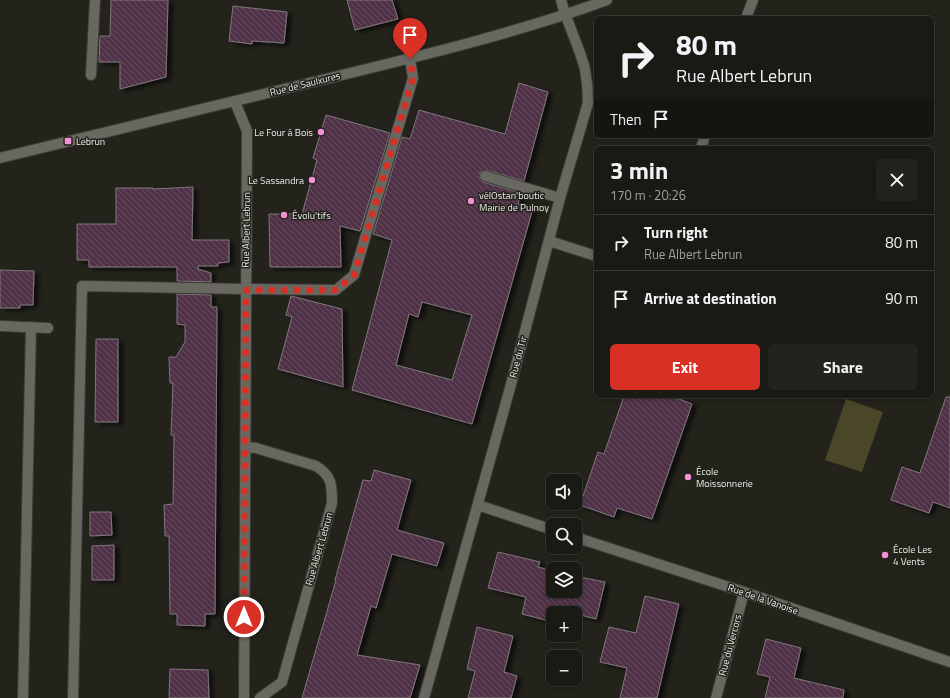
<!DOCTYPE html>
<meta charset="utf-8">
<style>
body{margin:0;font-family:"Titillium Web",sans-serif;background:#23231d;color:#f1f3f6;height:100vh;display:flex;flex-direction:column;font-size:15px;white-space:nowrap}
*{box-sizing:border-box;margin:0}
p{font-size:13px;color:#9fa1a0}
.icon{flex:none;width:22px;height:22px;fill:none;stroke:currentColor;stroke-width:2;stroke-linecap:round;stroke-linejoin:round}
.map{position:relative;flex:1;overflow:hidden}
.details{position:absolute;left:594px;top:146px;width:340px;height:252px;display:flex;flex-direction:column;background:#1a1a14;border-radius:6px;box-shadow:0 2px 6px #0003,0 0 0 1px #383834}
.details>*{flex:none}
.guide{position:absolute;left:594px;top:16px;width:340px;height:122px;border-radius:6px;box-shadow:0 2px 6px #0003,0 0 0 1px #383834;background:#1a1a14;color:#f1f3f6;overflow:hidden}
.controls{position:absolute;left:546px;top:474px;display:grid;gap:8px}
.controls a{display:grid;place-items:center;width:36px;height:36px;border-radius:6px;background:#1a1a14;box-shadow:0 2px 6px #0003,0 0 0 1px #383834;font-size:20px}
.pin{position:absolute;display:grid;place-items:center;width:34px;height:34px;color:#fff;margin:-41px -17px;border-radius:50% 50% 50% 0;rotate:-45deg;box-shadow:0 0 4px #0007}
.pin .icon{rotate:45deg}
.me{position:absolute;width:44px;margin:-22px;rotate:0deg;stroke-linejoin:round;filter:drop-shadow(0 0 3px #0008)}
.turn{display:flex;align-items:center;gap:14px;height:84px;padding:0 16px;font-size:18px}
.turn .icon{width:52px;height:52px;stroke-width:2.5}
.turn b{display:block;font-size:28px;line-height:34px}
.then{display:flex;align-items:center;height:38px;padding:0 16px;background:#0003;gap:8px;font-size:15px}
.round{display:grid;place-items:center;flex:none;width:42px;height:42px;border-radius:6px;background:#23231d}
.overview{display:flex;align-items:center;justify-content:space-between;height:68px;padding:0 16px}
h1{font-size:24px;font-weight:700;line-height:30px}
.cta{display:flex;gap:8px;margin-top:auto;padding:8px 16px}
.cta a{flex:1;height:46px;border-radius:6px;background:#d93025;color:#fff;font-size:16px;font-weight:700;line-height:46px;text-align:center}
.cta a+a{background:#23231d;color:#f1f3f6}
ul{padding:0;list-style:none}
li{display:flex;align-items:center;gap:12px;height:56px;padding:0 16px;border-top:1px solid #383834}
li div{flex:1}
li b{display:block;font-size:15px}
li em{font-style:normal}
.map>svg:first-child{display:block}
.grass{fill:#4a4728}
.building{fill:url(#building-back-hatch);stroke:#7f777c;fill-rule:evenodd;filter:url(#shadow)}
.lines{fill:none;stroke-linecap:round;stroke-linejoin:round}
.lane-casing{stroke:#3d3c37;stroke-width:12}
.street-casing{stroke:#3d3c37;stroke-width:12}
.secondary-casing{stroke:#3d3c37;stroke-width:12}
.lane{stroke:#696860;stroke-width:10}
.street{stroke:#696860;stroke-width:10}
.secondary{stroke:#696860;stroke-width:10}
.route{stroke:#d93025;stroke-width:7;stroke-dasharray:0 12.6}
.poi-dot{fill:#f391d5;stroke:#23221b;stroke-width:1.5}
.labels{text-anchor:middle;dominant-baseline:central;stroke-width:3;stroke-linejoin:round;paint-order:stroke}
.street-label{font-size:10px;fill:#ebebe6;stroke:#23221b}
.poi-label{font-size:10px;fill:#ebebe6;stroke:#23221b;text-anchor:start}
</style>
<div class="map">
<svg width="950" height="698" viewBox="0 0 950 698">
<defs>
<pattern id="building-back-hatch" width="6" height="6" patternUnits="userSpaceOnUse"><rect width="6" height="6" fill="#503246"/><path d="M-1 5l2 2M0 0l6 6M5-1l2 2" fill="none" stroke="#695061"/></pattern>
<filter id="shadow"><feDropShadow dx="4.5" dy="2.5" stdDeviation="2" flood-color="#0009"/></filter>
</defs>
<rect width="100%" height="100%" fill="#23221b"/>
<!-- grass -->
<path class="grass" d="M846 399 883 412 862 472 825 460Z"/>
<!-- building -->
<path class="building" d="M111 0H168L166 77 120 89V62H99L100 36H110Z
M347 0H392L398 19 355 30Z
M233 6 287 12 284 43 252 41V44L229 41Z
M519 83 548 92 524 181 486 170 480 172 479 177 483 182 521 193 518 204 533 208 472 424 352 390 392 240 373 234 402 137 410 139 419 110 505 134ZM422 302 472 315 452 380 396 365 409 314 418 317Z
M326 115 390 133 360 231 340 226 341 267H270L269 214H302L317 160 313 158Z
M193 187 192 240H229V262L218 263V266H198V269L211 273V282L177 281V267H89V260H77V224H116V188H153V189Z
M0 270 34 271 33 305H20V308H0Z
M177 294 211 295V307H217L215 614H205V626L177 625V614H170L169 536H165L164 505 173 504 174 435H171L173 383H170L169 357H176L185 342V325L177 324Z
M291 296 342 309 343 387 278 369 292 317 286 315Z
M96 339H118V422H95Z
M624 396H671L692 404 652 519 617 508 614 517 580 505 598 452 604 454Z
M946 397H950V508L933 502 929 513 891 500 902 467 920 473Z
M374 470 411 480 397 530 444 543 437 566 392 554 376 608 371 606 357 655 420 665 410 698H302L336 580H335L363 480 371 481Z
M90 512H111L112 535 90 536Z
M114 545V580H92V546Z
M498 552 540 562 538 567 553 571V591H575V576L605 582 596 619 553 608V622L522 614 526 597 488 588Z
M645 596 679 604 657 698H620L627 668 600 662 609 627 636 633Z
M477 627 513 636 504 672 517 676 511 698H468L475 671 467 669Z
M766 639 801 648 794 678 844 690 843 698H765L770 677 757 674Z
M170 669 208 670 209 698H169Z"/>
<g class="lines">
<!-- lane casing -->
<g class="lane-casing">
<path id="lane" d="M91 75 95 0
M485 176 560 198
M23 698 31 327
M73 698 82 286 246 289"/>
</g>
<!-- street casing -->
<g class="street-casing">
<path id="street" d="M746 18 753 0
M235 102 247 131 244 698
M701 148 705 136
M549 241 596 256
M246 289 336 290 354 275 413 78 410 59
M0 326 48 328
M245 447 256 448 316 466C332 476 332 485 332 503L282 682 260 698
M478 505 553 530
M575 537 744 592 950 662
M424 698 510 388 560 198 588 103C588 92 587 80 585 69 579 46 567 23 561 0
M716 698 744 592"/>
</g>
<!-- secondary casing -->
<g class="secondary-casing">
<path id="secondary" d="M0 158C104 133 208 107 313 82 412 58 511 35 607 0"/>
</g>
<!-- lane -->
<use href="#lane" class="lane"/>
<!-- street -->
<use href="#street" class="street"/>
<!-- secondary -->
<use href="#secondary" class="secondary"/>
</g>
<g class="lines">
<!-- route -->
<path class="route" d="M244 617 246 290H336L354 275 413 78 410 59"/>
</g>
<!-- markers -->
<g class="poi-dot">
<circle cx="321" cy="132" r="4"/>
<rect x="64" y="137" width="8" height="8" rx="2"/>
<circle cx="312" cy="180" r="4"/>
<circle cx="471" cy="201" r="4"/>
<circle cx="284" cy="215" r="4"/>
<circle cx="688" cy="477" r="4"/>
<circle cx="885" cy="555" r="4"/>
</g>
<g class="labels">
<!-- street labels -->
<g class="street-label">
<text transform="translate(305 84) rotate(-14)">Rue de Saulxures</text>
<text transform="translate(246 230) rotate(-89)">Rue Albert Lebrun</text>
<text transform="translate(518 357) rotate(-75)">Rue du Tir</text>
<text transform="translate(319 549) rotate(-74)">Rue Albert Lebrun</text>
<text transform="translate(763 599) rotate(19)">Rue de la Vanoise</text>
<text transform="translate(730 645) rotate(-75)">Rue du Vercors</text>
</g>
<!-- poi labels -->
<g class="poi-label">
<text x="313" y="132" text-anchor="end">Le Four à Bois</text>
<text x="76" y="141">Lebrun</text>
<text x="304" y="180" text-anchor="end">Le Sassandra</text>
<text x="479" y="195">vélOstan'boutic<tspan x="479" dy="12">Mairie de Pulnoy</tspan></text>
<text x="292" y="215">Évolu'tifs</text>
<text x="696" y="471">École<tspan x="696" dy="12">Moissonnerie</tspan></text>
<text x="893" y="549">École Les<tspan x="893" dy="12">4 Vents</tspan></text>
</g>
</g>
</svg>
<div class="controls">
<a><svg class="icon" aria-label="sound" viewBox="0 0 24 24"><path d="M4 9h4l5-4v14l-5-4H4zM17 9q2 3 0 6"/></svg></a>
<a><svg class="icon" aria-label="search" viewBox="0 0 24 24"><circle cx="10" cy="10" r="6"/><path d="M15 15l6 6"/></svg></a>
<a><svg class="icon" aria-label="layers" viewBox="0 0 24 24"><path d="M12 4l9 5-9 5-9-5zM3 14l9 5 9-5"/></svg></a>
<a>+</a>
<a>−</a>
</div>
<div class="pin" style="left:410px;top:59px;background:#d93025"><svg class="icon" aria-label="arrive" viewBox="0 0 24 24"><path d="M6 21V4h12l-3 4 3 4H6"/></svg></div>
<svg class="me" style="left:244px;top:617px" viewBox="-20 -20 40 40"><circle r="17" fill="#d93025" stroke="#fff" stroke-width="3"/><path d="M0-11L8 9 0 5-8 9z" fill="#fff"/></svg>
<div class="guide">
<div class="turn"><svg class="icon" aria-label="right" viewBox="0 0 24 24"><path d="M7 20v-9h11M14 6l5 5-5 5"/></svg><div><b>80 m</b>Rue Albert Lebrun</div></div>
<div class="then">Then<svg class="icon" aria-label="arrive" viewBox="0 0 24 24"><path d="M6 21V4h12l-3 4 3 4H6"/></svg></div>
</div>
<section class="details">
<div class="overview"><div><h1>3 min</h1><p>170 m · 20:26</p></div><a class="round"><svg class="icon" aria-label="close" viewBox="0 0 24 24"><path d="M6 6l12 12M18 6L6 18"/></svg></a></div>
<ul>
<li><svg class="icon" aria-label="right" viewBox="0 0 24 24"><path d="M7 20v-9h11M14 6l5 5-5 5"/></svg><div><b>Turn right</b><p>Rue Albert Lebrun</p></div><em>80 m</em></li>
<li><svg class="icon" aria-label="arrive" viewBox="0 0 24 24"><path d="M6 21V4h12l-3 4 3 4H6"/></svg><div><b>Arrive at destination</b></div><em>90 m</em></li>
</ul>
<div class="cta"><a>Exit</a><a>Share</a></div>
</section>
</div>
